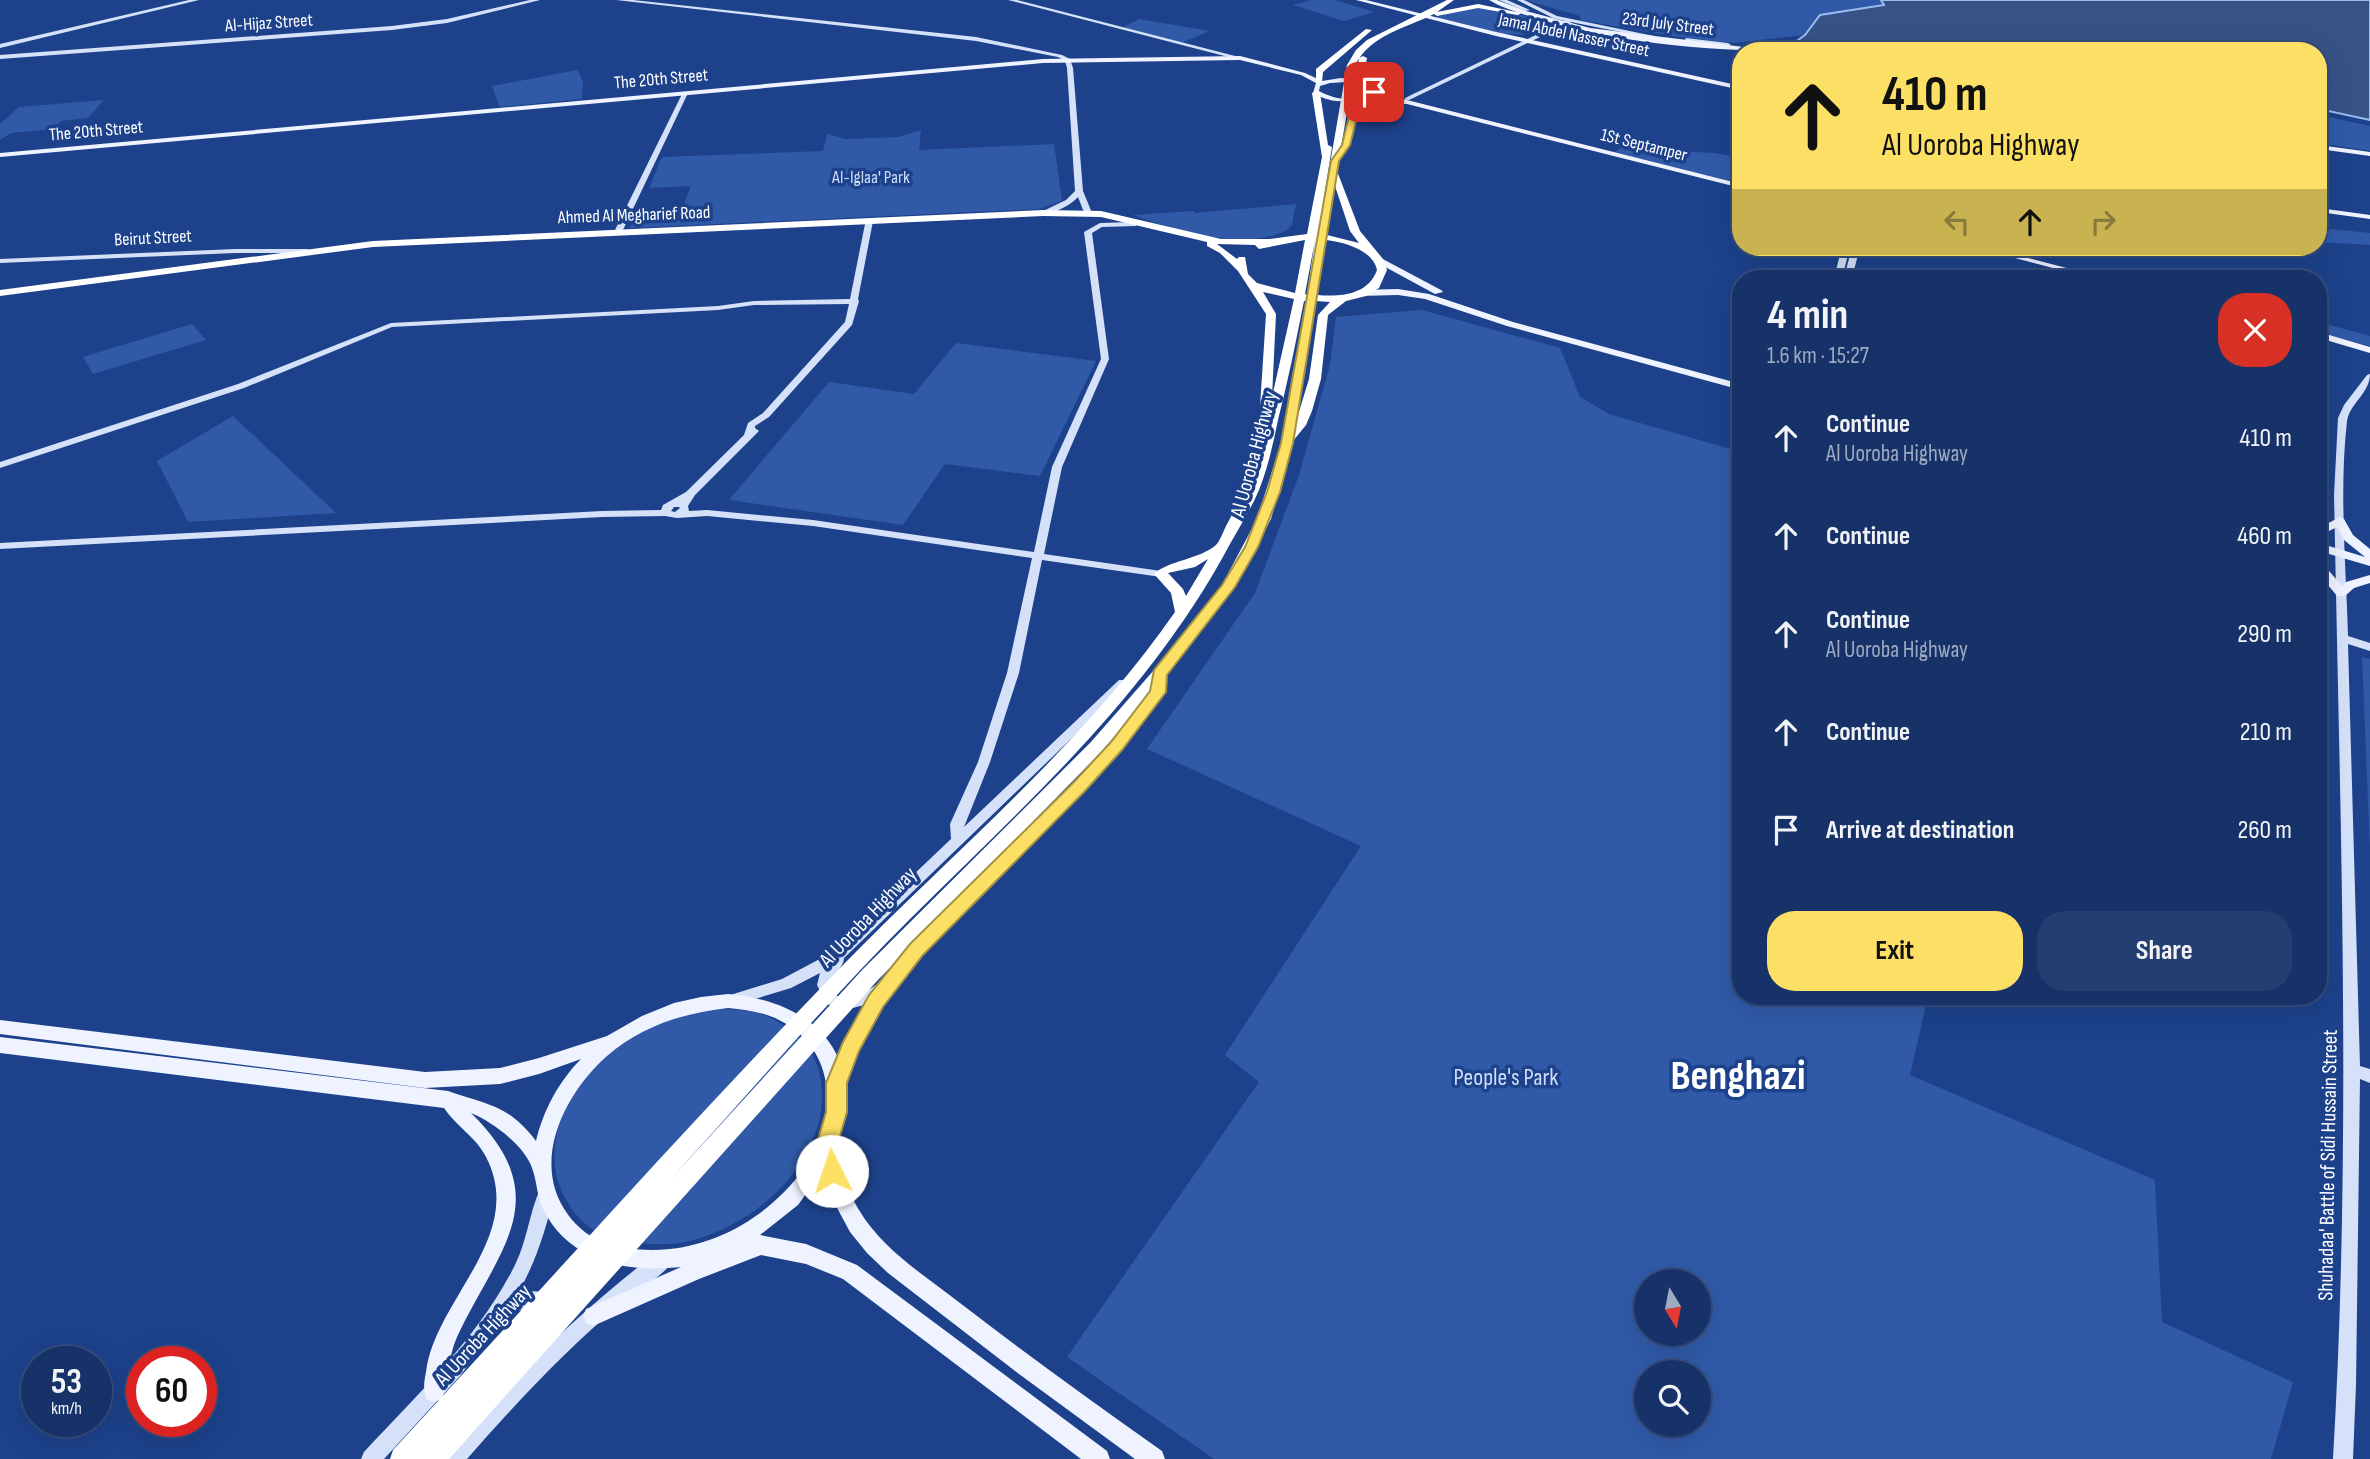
<!DOCTYPE html>
<meta charset="utf-8">
<style>
body{margin:0;font-family:"Sofia Sans Condensed",sans-serif;background:#233e71;color:#f1f3f6;height:100vh;display:flex;flex-direction:column;font-size:26px;white-space:nowrap}
*{box-sizing:border-box;margin:0}
p{font-size:23px;color:#9eaac0}
.icon{flex:none;width:38px;height:38px;fill:none;stroke:currentColor;stroke-width:2;stroke-linecap:round;stroke-linejoin:round}
.map{position:relative;flex:1;overflow:hidden}
.side{position:absolute;left:1732px;top:270px;width:595px;height:735px;display:flex;flex-direction:column;background:#163268;border-radius:28px;box-shadow:0 7px 28px #0002,0 0 0 2px #354d7c}
.side>*{flex:none}
.hud{position:absolute;left:1732px;top:42px;width:595px;height:214px;border-radius:28px;box-shadow:0 7px 28px #0002,0 0 0 2px #354d7c;background:#fce066;color:#111;overflow:hidden}
.needle{width:46px;rotate:170deg}
.buttons{position:absolute;left:1634px;top:1269px;display:grid;gap:14px}
.buttons a{display:grid;place-items:center;width:77px;height:77px;border-radius:50%;background:#163268;box-shadow:0 7px 28px #0002,0 0 0 2px #354d7c;font-size:35px}
.speed{position:absolute;left:21px;top:1346px;display:flex;gap:14px;font-size:35px;font-weight:700;text-align:center}
.speed>*{display:grid;place-content:center;width:91px;height:91px;border-radius:50%;background:#163268;box-shadow:0 7px 28px #0002,0 0 0 2px #354d7c;line-height:1}
.speed small{font-size:18px;font-weight:400}
.speed .limit{border:10px solid #d22;background:#fff;color:#111}
.pin{position:absolute;display:grid;place-items:center;width:60px;height:60px;color:#fff;margin:-30px;border-radius:14px;box-shadow:0 4px 10px #0006}
.me{position:absolute;width:77px;margin:-38px;rotate:356deg;stroke-linejoin:round;filter:drop-shadow(0 0 5px #0008)}
.turn{display:flex;align-items:center;gap:24px;height:147px;padding:0 35px;font-size:32px}
.turn .icon{width:91px;height:91px;stroke-width:2.5}
.turn b{display:block;font-size:49px;line-height:60px}
.lanes{display:flex;align-items:center;height:66px;padding:0 35px;background:#0003;justify-content:center;gap:35px;direction:ltr}
.lanes .off{opacity:.35}
.round{display:grid;place-items:center;flex:none;width:74px;height:74px;border-radius:28px;background:#233e71}
.overview{display:flex;align-items:center;justify-content:space-between;height:119px;padding:0 35px}
h1{font-size:42px;font-weight:700;line-height:52px}
.button{display:flex;gap:14px;margin-top:auto;padding:14px 35px}
.button a{flex:1;height:80px;border-radius:28px;background:#fce066;color:#111;font-size:28px;font-weight:700;line-height:80px;text-align:center}
.button a+a{background:#233e71;color:#f1f3f6}
ul{padding:0;list-style:none}
li{display:flex;align-items:center;gap:21px;height:98px;padding:0 35px}
li div{flex:1}
li b{display:block;font-size:26px}
li em{font-style:normal}
.map>svg:first-child{display:block}
.green{fill:#305aa8;fill-rule:evenodd}
.water{fill:#365287;stroke:#9bbaee;stroke-width:2}
.lines{fill:none;stroke-linecap:round;stroke-linejoin:round}
.secondary{fill:#d4e1f9;fill-rule:evenodd}
.primary{fill:#eef3ff;fill-rule:evenodd}
.highway{fill:#fff;fill-rule:evenodd}
.route{fill:#fce066;stroke:#a49242;stroke-width:2}
.labels{text-anchor:middle;dominant-baseline:central;stroke-width:7;stroke-linejoin:round;paint-order:stroke}
.far-street-label{font-size:18px;fill:#fff;stroke:#1d428b}
.far-park-label{font-size:18px;fill:#ceddf9;stroke:#1d428b}
.street-label{font-size:21px;fill:#fff;stroke:#1d428b}
.near-park-label{font-size:24px;fill:#ceddf9;stroke:#1d428b}
.near-town-label{font-size:42px;font-weight:bold;fill:#fff;stroke:#1d428b}
</style>
<div class="map">
<svg width="2370" height="1459" viewBox="0 0 2370 1459">
<rect width="100%" height="100%" fill="#1d428b"/>
<!-- green -->
<path class="green" d="M1311 0H1335L1374 12 1344 21 1293 5Z
M1525 0H1881L1885 5 1820 15 1805 35 1734 43 1672 36 1580 20V16Z
M1473 7 1515 13 1557 26C1516 45 1474 28 1433 18Z
M1139 19 1210 31 1181 43 1121 28Z
M578 70 583 82 582 99 500 107 492 86Z
M104 100 88 118 61 121 53 129 11 133 0 140V124L19 107Z
M2319 115 2370 126V151L2319 143Z
M921 130 919 150 1054 144 1062 201 1039 209 630 228 639 209 683 207 691 186 649 188 662 157 823 151 827 134 845 139 899 137Z
M1632 141 1672 151 1716 153 1741 158V184L1613 153Z
M1296 204 1292 225 1287 230C1244 252 1176 231 1133 215L1194 211 1195 213Z
M2319 228 2370 233V245L2319 242Z
M1422 310 1560 348 1580 397 1609 414 1741 452V996H1928L1910 1075 2155 1180 2162 1322 2293 1382 2271 1459H1214L1067 1357 1259 1082 1225 1055 1361 846 1147 749 1255 593 1299 475 1330 365 1336 317ZM1647 1281H1699V1334H1647ZM1647 1372H1699V1424H1647Z
M2319 322 2370 336V346L2319 333Z
M192 324 206 340 93 374 83 357Z
M956 343 1096 361 1040 476 945 464 903 525 729 500 829 382 914 394Z
M233 416 235 418 336 513 188 522 157 461Z
M2362 657 2370 659V850Z
M717 1009C729 1010 742 1009 754 1012 771 1016 787 1026 799 1038 815 1053 822 1073 822 1095 822 1164 758 1222 694 1240 664 1248 634 1244 605 1235 586 1230 570 1209 562 1192 535 1130 585 1065 636 1033 661 1018 689 1013 717 1009Z"/>
<!-- water -->
<path class="water" d="M1881 0H2370V120L2319 109V51H1812L1791 45 1805 35 1820 15 1884 5Z"/>
<g class="lines">
<!-- secondary -->
<path class="secondary" d="M189 0H199L0 48V44Z
M530 0H540L447 23 392 30 0 59V55L392 26 447 19Z
M616 0H633L976 37 1062 55 1070 59 1073 68 1083 191 1092 213 1085 215 1078 197C1070 206 1050 216 1039 213L1066 200 1075 191 1067 68 1065 61 1058 57 976 41Z
M1008 0H1017L1243 58 1240 60Z
M1499 0H1507L1530 10 1525 11Z
M1517 0H1524L1557 16 1654 36 1651 38 1571 22 1409 100H1405V98L1565 21 1553 18Z
M1686 38 1728 43 1731 45 1728 47 1684 41Z
M683 92 688 93 622 232 615 234 614 232Z
M866 219 873 221 858 299 859 301 852 325 769 417 755 426V428L759 431 695 495 688 506 689 511 707 510 813 520 1034 552 1052 467 1101 359 1084 232 1100 223 1133 222 1137 224 1136 226 1102 227 1092 233 1109 359 1062 467 1044 554 1161 571 1166 574 1161 577 1042 560 1019 673 990 762 964 827 1119 680H1127L1129 683 844 958C844 966 834 974 831 985L837 996C858 1000 879 986 890 970L1089 770 1151 695C1154 687 1151 678 1155 671H1163L1166 688 1160 700 1097 776 900 978 864 1035 843 1087 837 1089 831 1087 829 1082 853 1027 868 1004 845 1010 827 1004 817 985 820 973 791 988 732 1006 727 1004 725 1000 727 996 782 979 831 953 951 839 950 824 978 762 1007 673 1032 558 813 526 707 516 677 518 665 516 602 517 0 549V543L602 511 661 510 663 505 686 492 744 435 748 423 763 413 845 322 849 304 754 305 718 310 392 327 244 388 0 468V462L238 384 391 323 718 306 754 301 850 299ZM674 507H679L680 508 675 512 671 511Z
M1842 247H1850L1842 278H1834Z
M1852 247H1860L1852 278H1844Z
M235 249H307L311 251 307 253H235L0 263V259Z
M2370 374C2370 393 2350 403 2347 421 2339 492 2346 565 2348 636L2370 643V651L2348 644 2360 1066 2370 1069V1083L2360 1079 2356 1385 2353 1459H2333C2352 1138 2340 815 2334 495L2338 418 2344 405 2367 375Z
M546 1187 552 1189 554 1195C546 1229 536 1262 518 1293 530 1291 541 1290 552 1295L555 1301 552 1307 546 1310 528 1309 507 1313 460 1376 384 1459H361L364 1452C418 1394 479 1337 515 1265 527 1241 529 1214 540 1189Z
M664 1251 670 1254 673 1260C667 1273 640 1289 628 1298 569 1346 517 1402 467 1459H444C451 1442 470 1427 482 1413 524 1368 568 1325 615 1286 630 1274 646 1259 664 1251Z"/>
<!-- primary -->
<path class="primary" d="M1356 0H1366L1496 32 1741 86V90L1496 36Z
M1489 0H1497L1526 11 1590 28 1752 48 1754 45 1787 51C1707 51 1618 43 1539 19 1522 14 1504 9 1489 0Z
M1240 56 1305 73 1322 81 1341 78 1360 80 1368 82 1376 90 1373 95 1395 97 1741 184V188L1395 101C1386 100 1375 98 1367 99 1347 102 1332 104 1313 93L1316 83 1301 75 1240 60 1043 63 0 157V153L1043 59ZM1347 82 1363 85 1370 91C1355 103 1335 100 1319 91L1320 86 1330 83Z
M2319 145 2370 152V156L2319 149Z
M2319 208 2370 215V219L2319 212Z
M1973 247H1986L2105 278H2091Z
M1379 257 1441 290 1443 292 1435 294 1376 262V258Z
M1398 289 1429 294 1513 322 1741 384V390L1507 326 1425 299 1398 295 1359 296 1354 293 1359 290Z
M2319 332 2370 347V353L2319 338Z
M2340 517 2344 519 2353 535 2370 549V566L2319 551V543L2365 557 2344 540 2337 527 2319 536V528Z
M2319 563 2323 564 2342 586 2346 582 2370 575V583L2354 588 2345 596H2337L2319 574Z
M728 994C786 999 843 1027 846 1093 847 1110 840 1123 838 1140 835 1158 849 1194 859 1210 883 1250 924 1275 960 1303 1026 1354 1094 1403 1162 1451L1165 1459H1135L1019 1374 888 1273 867 1253 850 1232 835 1204 823 1170 798 1205 760 1235 806 1244 857 1265 1107 1451 1110 1459H1081L843 1279 806 1264 761 1255 699 1279 593 1326 586 1323 583 1316 586 1309 681 1267C626 1273 568 1262 542 1207 537 1195 537 1183 533 1171 527 1147 493 1122 471 1113 559 1199 497 1251 457 1337 447 1359 450 1379 442 1399L434 1402 426 1399C423 1389 424 1382 426 1372 435 1299 527 1236 486 1157 477 1138 456 1126 444 1108L0 1053V1037L448 1091C487 1105 508 1104 536 1141 543 1111 559 1081 581 1059L539 1074 500 1084 425 1088 0 1034V1020L425 1072 500 1068 539 1058 607 1036 642 1016 674 1003 701 997ZM728 1008C746 1010 764 1012 779 1020 838 1049 839 1121 803 1170 771 1213 723 1243 670 1249 649 1251 627 1250 607 1244 592 1239 578 1228 569 1216 529 1164 564 1094 607 1056 642 1026 683 1013 728 1008Z"/>
<!-- highway -->
<path class="highway" d="M1447 0H1454L1437 12 1478 4 1521 13 1518 15 1478 8 1437 16 1434 14C1404 29 1372 34 1355 65L1337 171 1360 231 1383 259 1387 270 1379 288 1366 296 1346 301 1328 315 1321 379 1312 411 1306 425 1293 441 1271 519 1233 590 1164 678 1102 751 877 981 449 1459H390L393 1450C543 1288 690 1122 844 964 956 849 1082 746 1175 612L1171 593 1154 574C1169 560 1198 560 1216 545 1220 541 1223 532 1226 526 1244 493 1256 462 1265 426L1259 422 1266 314 1238 271 1220 253 1207 246V242L1101 217 1043 216 373 247 0 296V290L373 241 1043 210 1101 211 1221 239H1270L1307 234 1322 157 1312 93 1316 91 1320 93 1328 145 1332 147 1318 234 1347 65 1356 50 1367 40ZM1335 186 1350 231 1359 243 1327 235ZM1305 240 1295 293 1257 283 1248 274 1245 257H1239L1237 259 1217 244 1255 245 1259 249ZM1315 240 1307 295 1305 294ZM1326 240C1344 242 1373 250 1377 270 1368 295 1341 297 1317 295ZM1263 292 1294 299 1272 397 1276 314ZM1304 301H1306L1281 443 1257 519 1222 585 1154 670 1090 743 863 969 669 1181C749 1093 826 1003 910 919 1029 801 1150 694 1230 544 1240 526 1251 509 1259 490 1268 468 1273 444 1278 420 1288 381 1296 341 1304 301ZM1316 301 1330 302 1318 315 1309 379 1297 418ZM1208 559 1186 596 1183 589 1168 573 1195 567Z
M1366 29 1372 30 1323 72 1322 82H1316V69Z
M1363 56 1367 58 1364 74 1370 84 1366 86 1356 74 1359 58Z
M1361 96 1368 98 1365 102 1376 99 1406 100 1410 102 1406 104 1377 103 1359 109 1354 128 1347 130 1351 108Z"/>
</g>
<!-- route -->
<path class="route" d="M1371 90 1378 92 1359 109 1350 145 1339 161 1293 443 1280 492 1258 547 1235 587 1167 675 1166 692 1122 750 1085 791 923 955 883 1007 859 1051 847 1083V1112L838 1143 843 1171 840 1178 832 1181 825 1178 817 1143 826 1112V1083L843 1042 869 995 910 944 1073 783 1111 742 1150 691 1154 670 1222 585 1245 547 1267 492 1281 443 1331 161 1342 145 1351 108Z"/>
<g class="labels">
<!-- far-street labels -->
<g class="far-street-label">
<text transform="translate(269 23) rotate(-4)">Al-Hijaz Street</text>
<text transform="translate(1668 24) rotate(7)">23rd July Street</text>
<text transform="translate(1574 35) rotate(12)">Jamal Abdel Nasser Street</text>
<text transform="translate(661 79) rotate(-5)">The 20th Street</text>
<text transform="translate(96 131) rotate(-5)">The 20th Street</text>
<text transform="translate(1644 145) rotate(14)">1St Septamper</text>
<text transform="translate(634 215) rotate(-2)">Ahmed Al Megharief Road</text>
<text transform="translate(153 238) rotate(-3)">Beirut Street</text>
</g>
<!-- far-park labels -->
<g class="far-park-label">
<text x="871" y="177">Al-Iglaa' Park</text>
</g>
<!-- street labels -->
<g class="street-label">
<text transform="translate(1254 454) rotate(-75)">Al Uoroba Highway</text>
<text transform="translate(868 917) rotate(-46)">Al Uoroba Highway</text>
<text transform="translate(2328 1165) rotate(-89)">Shuhadaa' Battle of Sidi Hussain Street</text>
<text transform="translate(483 1335) rotate(-47)">Al Uoroba Highway</text>
</g>
<!-- near-park labels -->
<g class="near-park-label">
<text x="1506" y="1077">People's Park</text>
</g>
<!-- near-town labels -->
<g class="near-town-label">
<text x="1738" y="1076">Benghazi</text>
</g>
</g>
</svg>
<div class="buttons">
<a><svg class="needle" viewBox="-14 -14 28 28"><path d="M0-13l5 13h-10z" fill="#e53935"/><path d="M0 13l5-13h-10z" fill="#9eaac0"/></svg></a>
<a><svg class="icon" aria-label="search" viewBox="0 0 24 24"><circle cx="10" cy="10" r="6"/><path d="M15 15l6 6"/></svg></a>
</div>
<div class="speed"><div>53<small>km/h</small></div><div class="limit">60</div></div>
<div class="pin" style="left:1374px;top:92px;background:#d93025"><svg class="icon" aria-label="arrive" viewBox="0 0 24 24"><path d="M6 21V4h12l-3 4 3 4H6"/></svg></div>
<svg class="me" style="left:832px;top:1171px" viewBox="-20 -20 40 40"><circle r="19" fill="#fff"/><path d="M0-13L10 11 0 6-10 11z" fill="#fce066"/></svg>
<div class="hud">
<div class="turn"><svg class="icon" aria-label="ahead" viewBox="0 0 24 24"><path d="M12 20V5M6 11l6-6 6 6"/></svg><div><b>410 m</b>Al Uoroba Highway</div></div>
<div class="lanes"><svg class="icon off" aria-label="left" viewBox="0 0 24 24"><path d="M17 20v-9H6M10 6l-5 5 5 5"/></svg><svg class="icon" aria-label="ahead" viewBox="0 0 24 24"><path d="M12 20V5M6 11l6-6 6 6"/></svg><svg class="icon off" aria-label="right" viewBox="0 0 24 24"><path d="M7 20v-9h11M14 6l5 5-5 5"/></svg></div>
</div>
<section class="side">
<div class="overview"><div><h1>4 min</h1><p>1.6 km · 15:27</p></div><a class="round" style="background:#d93025;color:#fff"><svg class="icon" aria-label="close" viewBox="0 0 24 24"><path d="M6 6l12 12M18 6L6 18"/></svg></a></div>
<ul>
<li><svg class="icon" aria-label="ahead" viewBox="0 0 24 24"><path d="M12 20V5M6 11l6-6 6 6"/></svg><div><b>Continue</b><p>Al Uoroba Highway</p></div><em>410 m</em></li>
<li><svg class="icon" aria-label="ahead" viewBox="0 0 24 24"><path d="M12 20V5M6 11l6-6 6 6"/></svg><div><b>Continue</b></div><em>460 m</em></li>
<li><svg class="icon" aria-label="ahead" viewBox="0 0 24 24"><path d="M12 20V5M6 11l6-6 6 6"/></svg><div><b>Continue</b><p>Al Uoroba Highway</p></div><em>290 m</em></li>
<li><svg class="icon" aria-label="ahead" viewBox="0 0 24 24"><path d="M12 20V5M6 11l6-6 6 6"/></svg><div><b>Continue</b></div><em>210 m</em></li>
<li><svg class="icon" aria-label="arrive" viewBox="0 0 24 24"><path d="M6 21V4h12l-3 4 3 4H6"/></svg><div><b>Arrive at destination</b></div><em>260 m</em></li>
</ul>
<div class="button"><a>Exit</a><a>Share</a></div>
</section>
</div>
